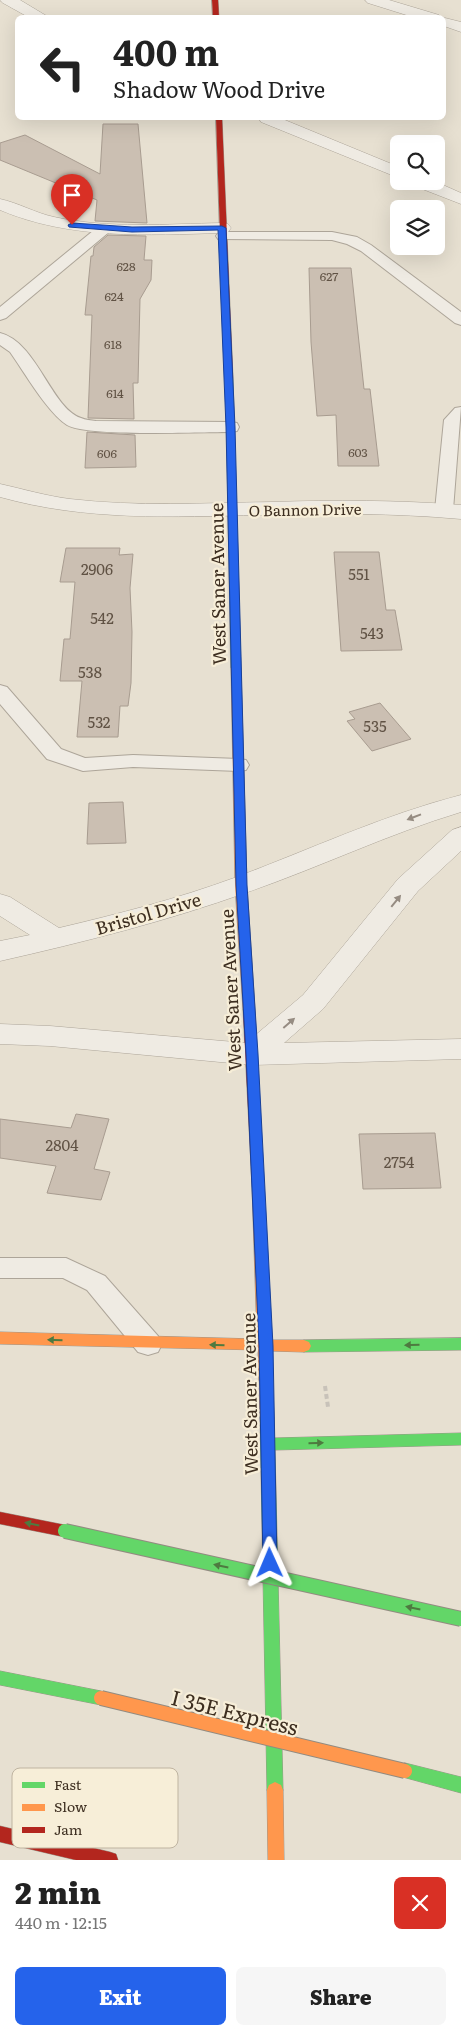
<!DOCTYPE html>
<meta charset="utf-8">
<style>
body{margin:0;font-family:Literata,serif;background:#f6f6f6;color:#222;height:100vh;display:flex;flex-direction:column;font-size:19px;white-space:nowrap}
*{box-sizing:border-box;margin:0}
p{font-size:16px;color:#767676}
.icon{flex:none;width:28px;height:28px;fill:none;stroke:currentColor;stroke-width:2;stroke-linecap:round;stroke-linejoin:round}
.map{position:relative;height:1860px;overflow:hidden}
.panel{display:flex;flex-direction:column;background:#fff;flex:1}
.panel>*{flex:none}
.hud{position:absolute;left:15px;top:15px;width:431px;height:105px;border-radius:8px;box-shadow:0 5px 20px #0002;background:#fff;color:#222;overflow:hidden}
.controls{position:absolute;left:390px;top:135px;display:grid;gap:10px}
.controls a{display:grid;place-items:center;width:55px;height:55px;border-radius:8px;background:#fff;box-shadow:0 5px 20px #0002;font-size:25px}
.pin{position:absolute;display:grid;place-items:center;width:42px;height:42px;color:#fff;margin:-51px -21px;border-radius:50% 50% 50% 0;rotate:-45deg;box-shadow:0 0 5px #0007}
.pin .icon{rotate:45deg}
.me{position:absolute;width:55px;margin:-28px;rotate:359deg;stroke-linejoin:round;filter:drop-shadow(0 0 4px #0008)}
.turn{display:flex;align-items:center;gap:18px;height:105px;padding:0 15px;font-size:22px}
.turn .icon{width:65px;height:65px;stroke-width:2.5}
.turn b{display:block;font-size:35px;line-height:42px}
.round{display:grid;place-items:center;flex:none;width:52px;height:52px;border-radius:8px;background:#f6f6f6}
.head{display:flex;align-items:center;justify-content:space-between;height:85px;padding:0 15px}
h1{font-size:30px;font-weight:800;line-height:38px}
.action{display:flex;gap:10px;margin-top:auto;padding:10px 15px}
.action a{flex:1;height:58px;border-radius:8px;background:#2563eb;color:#fff;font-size:20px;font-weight:800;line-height:58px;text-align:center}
.action a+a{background:#f6f6f6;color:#222}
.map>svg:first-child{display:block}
.building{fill:#cbbfb2;stroke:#a89c90}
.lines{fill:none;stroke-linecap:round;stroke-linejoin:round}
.lane-casing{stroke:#ada599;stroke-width:2}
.street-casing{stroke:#ada599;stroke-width:1}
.fast-casing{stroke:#9c958a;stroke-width:1}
.slow-casing{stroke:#9c958a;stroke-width:1}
.jam-casing{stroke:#9c958a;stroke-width:1}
.path{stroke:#c8c2b9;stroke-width:4;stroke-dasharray:5 3;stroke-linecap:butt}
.lane{fill:#efebe3;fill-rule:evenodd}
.street{fill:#efebe3;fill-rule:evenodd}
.fast{fill:#63d668;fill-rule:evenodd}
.slow{fill:#ff974d;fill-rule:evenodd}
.jam{fill:#b3261e;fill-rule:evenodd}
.fast-bridge-casing{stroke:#928b80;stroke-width:16;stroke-linecap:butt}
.slow-bridge-casing{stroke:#928b80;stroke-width:16;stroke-linecap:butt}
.fast-bridge{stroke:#63d668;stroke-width:14}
.slow-bridge{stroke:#ff974d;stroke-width:14}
.oneway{fill:#968c82}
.oneway2{fill:#4e7a40}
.route{fill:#2563eb;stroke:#184099}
.labels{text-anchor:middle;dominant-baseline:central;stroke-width:4.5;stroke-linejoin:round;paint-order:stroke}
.far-number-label{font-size:12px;fill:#605244}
.far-street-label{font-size:15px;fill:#3d2e20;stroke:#f7eed8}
.number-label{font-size:15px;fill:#605244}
.street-label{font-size:18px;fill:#3d2e20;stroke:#f7eed8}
.near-street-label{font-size:21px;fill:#3d2e20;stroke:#f7eed8}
.key{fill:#f7eed8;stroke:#bfb4a1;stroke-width:1}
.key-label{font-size:14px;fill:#3d2e20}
</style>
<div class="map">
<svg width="461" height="1860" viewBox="0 0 461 1860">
<rect width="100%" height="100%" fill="#e7e0d1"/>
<!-- building -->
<path class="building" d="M103 124H138L147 223 95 221 97 200 0 160V143L25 135 100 174Z
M108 235 146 236 144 260H152L151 280 140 299 138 383H133L134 419 88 418 92 315H85L91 256H93L94 247Z
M309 268H351L364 389H370L379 466H338L336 415 317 416 311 342Z
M87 432 135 435 136 467 85 468Z
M66 548H120L119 555 133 554 130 588 132 632 131 683 128 706H120L118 737H77L82 681H60L64 639H70L75 582H60Z
M334 552H379L386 610H395L402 650 341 651Z
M380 703 411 739 372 751 347 721 355 719 349 712Z
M123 802 126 843 87 844 89 803Z
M76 1114 109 1119 94 1169 110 1172 101 1200 47 1193 56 1166 0 1158V1119L71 1128Z
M435 1133 441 1188 363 1189 359 1134Z"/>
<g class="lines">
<!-- lane casing -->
<g class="lane-casing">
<path id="lane" d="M104 225 109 226 111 229 109 232 6 318 0 320V307L99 226Z
M223 232H332L357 237 371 245 461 312V325L455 323 361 251 347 244 332 240 218 239 216 236 218 233Z
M0 333C37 342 51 408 81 418 85 420 91 420 96 421L231 422 237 423 239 427 237 431 231 432C201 432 87 437 67 425 47 412 25 373 10 352L0 345Z
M461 407 453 510 450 514 444 515 438 514 435 510 444 420 455 408Z
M0 685 7 687 61 749 85 758 133 755 239 759 246 760 249 765 246 770 239 771 133 767 83 771 47 759 0 704Z
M0 1258H66L105 1276 158 1336 162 1344 158 1352 148 1355 138 1352 87 1290 63 1278H0Z"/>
</g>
<!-- street casing -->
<g class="street-casing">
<path id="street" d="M0 0H20L50 18H30L3 3Z
M365 0H389L439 15 441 17 461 22V32L444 26V18H416L368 3Z
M259 118H280L399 167V178L261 122Z
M409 181H434L461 193V204L412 185Z
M0 199C19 203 35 213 54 217 109 229 167 224 222 223L228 224 231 228 228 232 222 233C147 235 71 240 0 210Z
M0 484C23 489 46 496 70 499 137 507 205 503 271 502 335 500 398 500 461 505V519C394 513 327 513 260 515 173 517 85 521 0 497Z
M461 795V812C388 834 320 867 248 892 167 921 84 942 0 961V941L30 935 0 916V894L10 897 59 928C118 914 177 899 234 878 309 850 383 815 461 795Z
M461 827V851L418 891 323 1009 284 1043 461 1039V1059L252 1065 50 1046 0 1044V1024L50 1026 246 1043 303 995 398 879 452 830Z"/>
</g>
<!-- fast casing -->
<g class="fast-casing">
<path id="fast" d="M226 376 233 378 241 668 236 671 231 668Z
M461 1338V1350L304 1352 299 1350 297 1346 299 1342 304 1340Z
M267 1412 272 1414 274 1418V1438L461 1433V1445L275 1450 283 1790 281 1795 275 1798 269 1795 267 1790 260 1418 262 1414Z
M0 1671 101 1691 106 1693 109 1698 106 1703 101 1705 0 1685Z
M405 1763 461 1777V1793L399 1776 397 1771 399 1766Z"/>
</g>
<!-- slow casing -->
<g class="slow-casing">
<path id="slow" d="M236 665 241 668 247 885 255 1010 249 1014 243 1010 235 885 231 668Z
M258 1181 262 1183 264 1186 271 1340H304L309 1342 311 1346 309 1350 304 1352 271 1351 274 1418 272 1422 267 1424 262 1422 260 1418 258 1350 0 1344V1332L257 1339 252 1186 254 1183Z
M275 1782 281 1785 283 1790 284 1860H268L267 1790 269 1785Z"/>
</g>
<!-- jam casing -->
<g class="jam-casing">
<path id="jam" d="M212 0H218L219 18H213Z
M216 118H222L233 378 229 380 225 378Z
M249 1006 255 1010 264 1186 262 1189 258 1191 254 1189 252 1186 243 1010Z
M0 1512 70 1526 72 1531 70 1536 65 1537 0 1524Z
M0 1826 110 1852 116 1854 118 1860H76L0 1842Z"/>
</g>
<!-- path -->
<path class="path" d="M325 1386 328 1407"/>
<!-- lane -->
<use href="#lane" class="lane"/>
<!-- street -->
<use href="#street" class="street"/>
<!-- fast -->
<use href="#fast" class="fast"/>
<!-- slow -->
<use href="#slow" class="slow"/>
<!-- jam -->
<use href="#jam" class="jam"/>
<!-- fast-bridge casing -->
<g class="fast-bridge-casing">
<path id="fast-bridge" d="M65 1531 461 1619"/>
</g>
<!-- slow-bridge casing -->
<g class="slow-bridge-casing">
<path id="slow-bridge" d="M101 1698 405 1771"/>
</g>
<!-- fast-bridge -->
<use href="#fast-bridge" class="fast-bridge"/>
<!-- slow-bridge -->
<use href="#slow-bridge" class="slow-bridge"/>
</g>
<!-- one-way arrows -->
<defs><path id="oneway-solid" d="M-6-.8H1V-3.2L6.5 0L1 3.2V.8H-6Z" transform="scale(1.25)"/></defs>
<g class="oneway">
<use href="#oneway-solid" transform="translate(414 817) rotate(159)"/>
<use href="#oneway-solid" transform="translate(396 901) rotate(-51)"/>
<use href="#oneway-solid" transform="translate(289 1023) rotate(-41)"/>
</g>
<g class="oneway2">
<use href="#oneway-solid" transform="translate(55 1340) rotate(-178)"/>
<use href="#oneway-solid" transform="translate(217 1345) rotate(-179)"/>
<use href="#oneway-solid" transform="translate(412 1345) rotate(179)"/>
<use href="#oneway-solid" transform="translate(316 1443) rotate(-1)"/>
<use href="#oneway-solid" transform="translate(32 1524) rotate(-168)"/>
<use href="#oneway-solid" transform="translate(221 1566) rotate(-168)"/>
<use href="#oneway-solid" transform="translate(413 1608) rotate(-168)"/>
</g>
<!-- route -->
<path class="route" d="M72 223 132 227 222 226 226 228 235 427 247 885 258 1054 273 1346 277 1563 275 1568 270 1570 265 1568 263 1563 259 1346 246 1054 236 885 226 427 218 230 132 232 69 227 68 225Z"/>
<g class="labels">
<!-- far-number labels -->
<g class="far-number-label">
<text x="126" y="266">628</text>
<text x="329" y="276">627</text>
<text x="114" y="296">624</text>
<text x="113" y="344">618</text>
<text x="115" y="393">614</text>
<text x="358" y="452">603</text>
<text x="107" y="453">606</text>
</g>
<!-- far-street labels -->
<g class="far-street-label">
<text transform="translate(305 509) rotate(-1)">O Bannon Drive</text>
</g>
<!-- number labels -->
<g class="number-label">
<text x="97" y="568">2906</text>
<text x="359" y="573">551</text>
<text x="102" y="617">542</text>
<text x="372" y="632">543</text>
<text x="90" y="671">538</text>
<text x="99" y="721">532</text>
<text x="375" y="725">535</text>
<text x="62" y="1144">2804</text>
<text x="399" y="1161">2754</text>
</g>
<!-- street labels -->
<g class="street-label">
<text transform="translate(217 584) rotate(-91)">West Saner Avenue</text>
<text transform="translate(148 913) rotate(-16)">Bristol Drive</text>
<text transform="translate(230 990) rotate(-93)">West Saner Avenue</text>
<text transform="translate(249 1394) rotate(-91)">West Saner Avenue</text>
</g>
<!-- near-street labels -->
<g class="near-street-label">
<text transform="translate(235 1711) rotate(14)">I 35E Express</text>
</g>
</g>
<!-- legend -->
<rect x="12" y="1768" width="166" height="80" rx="8" class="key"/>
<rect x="22" y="1782" width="23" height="6" fill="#63d668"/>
<rect x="22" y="1804" width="23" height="7" fill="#ff974d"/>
<rect x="22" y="1827" width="23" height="6" fill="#b3261e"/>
<g class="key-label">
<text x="54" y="1790">Fast</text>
<text x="54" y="1812">Slow</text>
<text x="54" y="1835">Jam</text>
</g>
</svg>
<div class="controls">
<a><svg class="icon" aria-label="search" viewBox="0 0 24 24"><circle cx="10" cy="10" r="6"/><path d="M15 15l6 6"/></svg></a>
<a><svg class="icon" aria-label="layers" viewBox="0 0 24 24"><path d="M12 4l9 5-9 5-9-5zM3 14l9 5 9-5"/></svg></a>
</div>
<div class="pin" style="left:72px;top:225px;background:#d93025"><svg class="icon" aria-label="arrive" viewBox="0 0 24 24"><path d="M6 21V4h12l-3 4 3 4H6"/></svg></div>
<svg class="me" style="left:270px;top:1563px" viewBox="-20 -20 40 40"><path d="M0-17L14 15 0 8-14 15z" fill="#2563eb" stroke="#fff" stroke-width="4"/></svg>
<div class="hud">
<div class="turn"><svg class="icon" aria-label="left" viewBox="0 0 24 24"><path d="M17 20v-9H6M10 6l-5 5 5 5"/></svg><div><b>400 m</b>Shadow Wood Drive</div></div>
</div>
</div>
<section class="panel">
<div class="head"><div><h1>2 min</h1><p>440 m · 12:15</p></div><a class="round" style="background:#d93025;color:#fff"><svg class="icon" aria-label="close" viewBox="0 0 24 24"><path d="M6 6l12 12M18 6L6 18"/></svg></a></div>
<div class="action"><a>Exit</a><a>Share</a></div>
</section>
